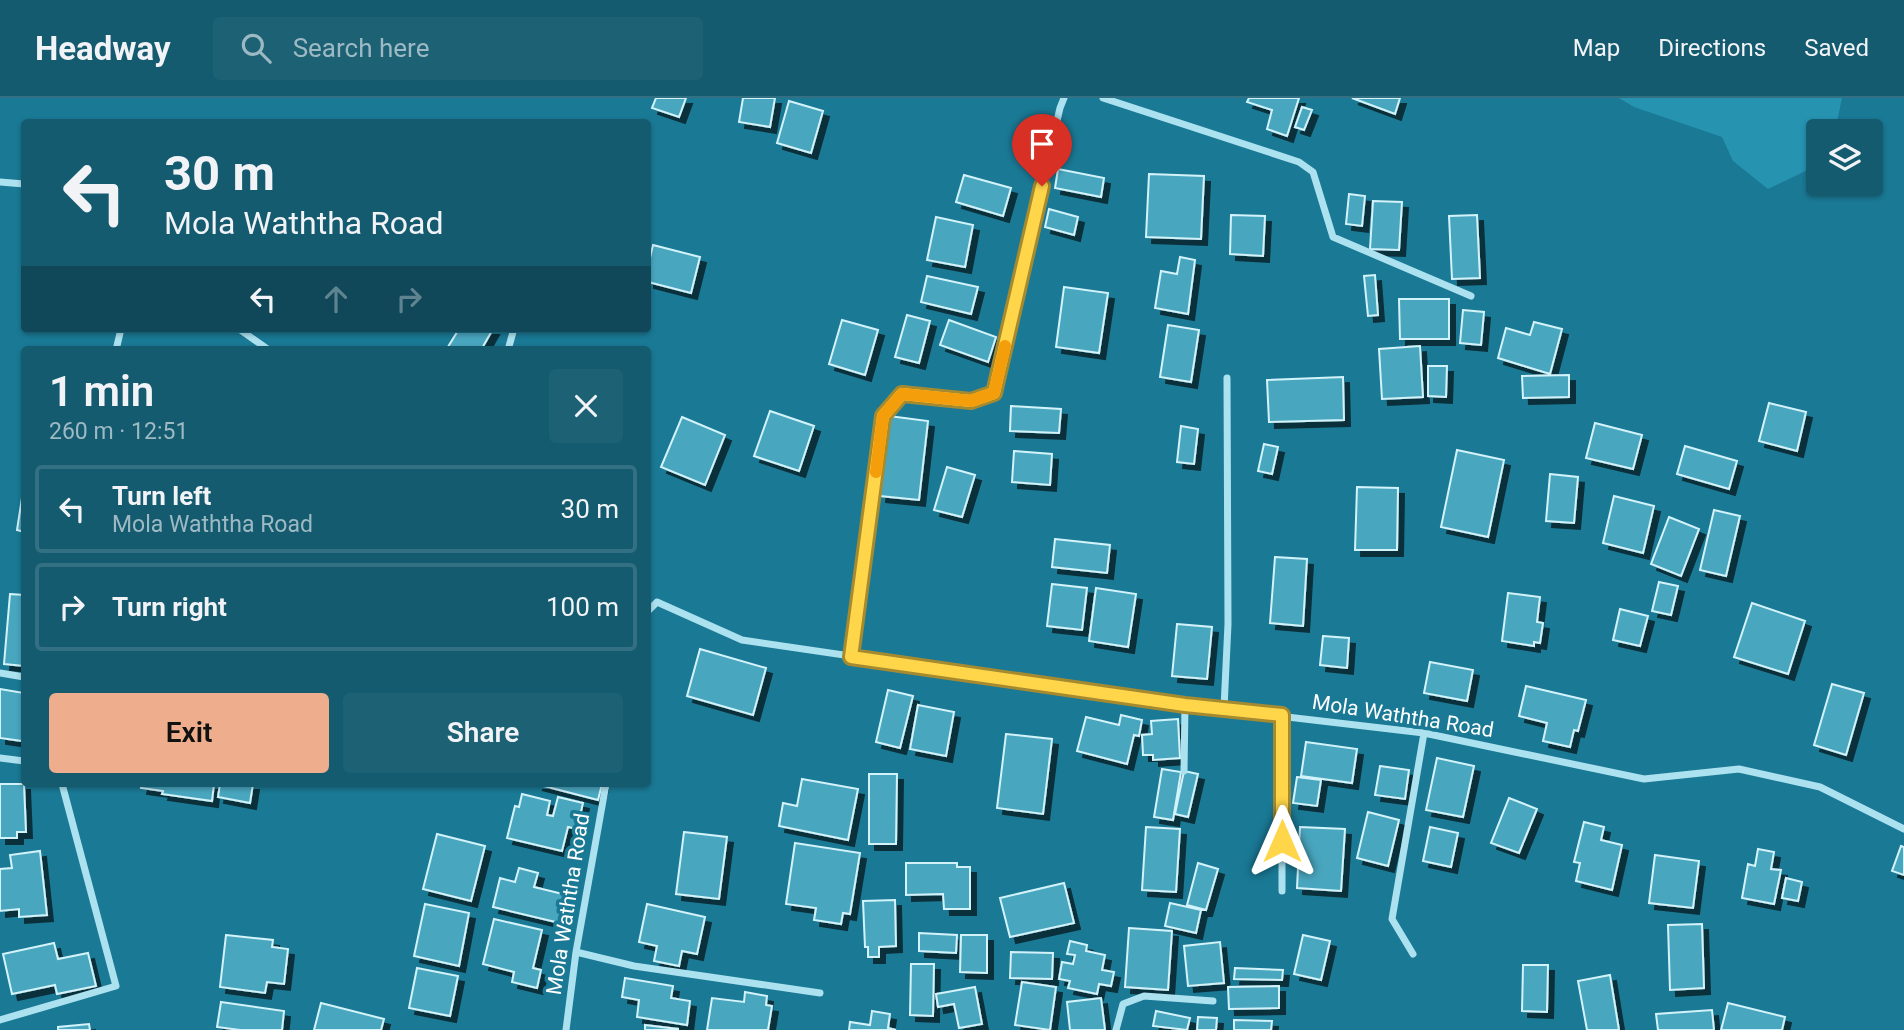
<!DOCTYPE html>
<meta charset="utf-8">
<style>
body{margin:0;font-family:Roboto,sans-serif;background:#1d6175;color:#f1f3f6;height:100vh;display:flex;flex-direction:column;font-size:26px;white-space:nowrap}
*{box-sizing:border-box;margin:0}
p{font-size:23px;color:#9db9c3}
.icon{flex:none;width:38px;height:38px;fill:none;stroke:currentColor;stroke-width:2;stroke-linecap:round;stroke-linejoin:round}
.map{position:relative;flex:1;overflow:hidden}
.side{position:absolute;left:21px;top:248px;width:630px;height:441px;display:flex;flex-direction:column;background:#145b70;border-radius:7px;box-shadow:0 2px 5px #0004}
.side>*{flex:none}
.guide{position:absolute;left:21px;top:21px;width:630px;height:214px;border-radius:7px;box-shadow:0 2px 5px #0004;background:#145b70;color:#f1f3f6;overflow:hidden}
.tools{position:absolute;left:1806px;top:21px;display:grid;gap:14px}
.tools a{display:grid;place-items:center;width:77px;height:77px;border-radius:7px;background:#145b70;box-shadow:0 2px 5px #0004;font-size:35px}
.pin{position:absolute;display:grid;place-items:center;width:60px;height:60px;color:#fff;margin:-72px -30px;border-radius:50% 50% 50% 0;rotate:-45deg;box-shadow:0 0 7px #0007}
.pin .icon{rotate:45deg}
.me{position:absolute;width:77px;margin:-38px;rotate:0deg;stroke-linejoin:round;filter:drop-shadow(0 0 5px #0008)}
.turn{display:flex;align-items:center;gap:24px;height:147px;padding:0 28px;font-size:32px}
.turn .icon{width:91px;height:91px;stroke-width:2.5}
.turn b{display:block;font-size:49px;line-height:60px}
.lanes{display:flex;align-items:center;height:66px;padding:0 28px;background:#0003;justify-content:center;gap:35px;direction:ltr}
.lanes .off{opacity:.35}
.round{display:grid;place-items:center;flex:none;width:74px;height:74px;border-radius:7px;background:#1d6175}
.summary{display:flex;align-items:center;justify-content:space-between;height:119px;padding:0 28px}
h1{font-size:42px;font-weight:600;line-height:52px}
.action{display:flex;gap:14px;margin-top:auto;padding:14px 28px}
.action a{flex:1;height:80px;border-radius:7px;background:#eead8d;color:#111;font-size:28px;font-weight:600;line-height:80px;text-align:center}
.action a+a{background:#1d6175;color:#f1f3f6}
ul{padding:0;list-style:none}
li{display:flex;align-items:center;gap:21px;height:88px;margin:0 14px 10px;padding:0 14px;border:4px solid #337083;border-radius:7px}
li div{flex:1}
li b{display:block;font-size:26px}
li em{font-style:normal}
header{display:flex;align-items:center;gap:42px;box-sizing:border-box;height:98px;padding:0 35px;background:#145b70;border-bottom:2px solid #337083}
header strong{font-size:33px}
nav{display:flex;gap:38px;margin-inline-start:auto;font-size:24px}
.search{width:490px;height:63px;background:#1d6175;display:flex;align-items:center;gap:18px;box-sizing:border-box;padding:0 24px;border-radius:7px;color:#9db9c3;font-size:26px}
.map>svg:first-child{display:block}
.green{fill:#2693b1}
.building{fill:#4aa6bf;stroke:#d3f3fb;stroke-width:2;filter:url(#shadow)}
.lines{fill:none;stroke-linecap:round;stroke-linejoin:round}
.minor{stroke:#ace2f0;stroke-width:7}
.route-casing{stroke:#a68a30;stroke-width:18}
.route{stroke:#ffd54a;stroke-width:12}
.slow{stroke:#f59e0b;stroke-width:12}
.labels{text-anchor:middle;dominant-baseline:central;stroke-width:7;stroke-linejoin:round;paint-order:stroke}
.street-label{font-size:21px;fill:#fff;stroke:#1a7995}
</style>
<header>
<strong>Headway</strong>
<div class="search"><svg class="icon" aria-label="search" viewBox="0 0 24 24"><circle cx="10" cy="10" r="6"/><path d="M15 15l6 6"/></svg>Search here</div>
<nav><a>Map</a><a>Directions</a><a>Saved</a></nav>
</header>
<div class="map">
<svg width="1904" height="932" viewBox="0 0 1904 932">
<defs>
<filter id="shadow"><feDropShadow dx="6" dy="6" stdDeviation="0" flood-color="#0009"/></filter>
</defs>
<rect width="100%" height="100%" fill="#1a7995"/>
<!-- green -->
<path class="green" d="M1619 0H1842L1835 33H1818V67L1768 91 1733 63 1722 39 1634 9Z"/>
<!-- building -->
<path class="building" d="M656 0H686L679 19 652 10Z
M743 0H775L770 29 739 24Z
M1249 0H1299L1287 38 1267 31 1272 12 1247 4Z
M1352 0H1400L1395 16Z
M789 3 823 13 811 55 777 45Z
M1302 9 1312 12 1304 32 1295 29Z
M1058 71 1104 80 1101 99 1055 90Z
M1149 76 1204 78 1201 141 1146 139Z
M964 77 1011 90 1003 118 956 104Z
M1349 96 1365 98 1362 128 1346 126Z
M1373 103 1402 104 1399 152 1370 151Z
M1049 111 1078 119 1074 137 1045 129Z
M1231 117 1265 118 1263 158 1230 156Z
M1477 117 1480 180 1452 181 1449 118Z
M936 119 973 127 965 169 927 162Z
M653 147 700 159 691 195 648 184V169Z
M1180 159 1195 162 1188 216 1155 210 1161 173 1177 176Z
M1375 177 1378 217 1368 218 1364 178Z
M927 178 978 189 971 216 921 204Z
M1064 189 1108 195 1099 255 1056 249Z
M1399 201H1449V241H1400Z
M1463 212 1484 214 1481 247 1460 245Z
M907 217 930 223 919 265 895 259Z
M842 222 878 232 865 277 829 266Z
M949 222 996 239 988 264 940 247Z
M1534 224 1562 231 1550 276 1498 260 1506 230 1530 237Z
M1168 227 1199 232 1191 284 1160 279Z
M459 231H493L481 252H446Z
M1420 248 1423 299 1382 301 1379 251Z
M1428 268H1447L1446 299 1428 298Z
M1569 277V299L1523 300 1522 278Z
M1343 279 1344 322 1269 324 1267 282Z
M1769 305 1806 314 1797 353 1759 343Z
M1011 308 1061 311 1059 335 1010 333Z
M770 313 814 328 799 373 754 358Z
M889 318 928 323 919 402 880 398Z
M682 319 725 337 705 387 661 369Z
M1595 325 1642 337 1633 371 1586 360Z
M1181 328 1198 331 1194 366 1177 364Z
M1264 346 1278 349 1272 376 1258 373Z
M1685 348 1737 363 1729 391 1677 376Z
M1457 352 1504 362 1488 439 1441 429Z
M1014 353 1052 356 1050 387 1012 384Z
M947 369 975 377 962 419 934 412Z
M1550 376 1578 379 1574 425 1546 423Z
M24 387V434L17 432Z
M1357 389 1398 390 1397 452H1355Z
M1614 398 1654 408 1643 455 1603 445Z
M1714 412 1740 418 1726 478 1700 472Z
M1669 419 1699 431 1681 478 1651 466Z
M1055 441 1110 447 1107 475 1052 469Z
M1275 459 1307 461 1303 528 1270 525Z
M1659 484 1678 488 1671 517 1652 513Z
M1052 486 1087 490 1082 532 1047 528Z
M1096 490 1136 496 1128 549 1089 543Z
M1508 495 1540 499 1537 524 1543 525 1540 545 1534 544V548L1502 543Z
M10 496 24 497V568L4 566Z
M1752 505 1805 523 1788 576 1734 559Z
M1620 511 1648 518 1640 548 1613 542Z
M1177 526 1212 529 1207 581 1172 578Z
M1323 538 1349 540 1347 570 1320 567Z
M700 551 766 570 753 617 687 598Z
M1430 564 1473 572 1467 603 1424 595Z
M1832 586 1864 595 1846 657 1814 647Z
M1526 588 1586 602 1578 633 1574 632 1570 649 1543 643 1547 625 1519 618Z
M0 591 24 595 22 643 0 640Z
M888 592 913 598 900 650 876 644Z
M918 607 954 614 946 658 910 651Z
M1121 617 1142 622 1139 638 1134 637 1127 666 1077 653 1086 619 1119 627Z
M1178 621 1180 660 1153 662V657H1143L1142 637 1152 636 1151 623Z
M1006 636 1052 641 1043 716 997 710Z
M1306 644 1357 651 1352 685 1301 678Z
M1437 660 1474 668 1463 719 1426 712Z
M1380 668 1409 672 1405 701 1375 697Z
M1162 671 1181 674 1173 722 1154 719Z
M1184 673 1198 676 1188 719 1175 716Z
M869 676H897L896 746H869Z
M1297 679 1321 682 1317 708 1293 705Z
M802 681 858 691 848 742 779 728 783 705 797 708Z
M0 686H24L26 734H17V740H0Z
M142 686H214L212 703 162 696 163 693 141 690Z
M220 686H253L250 705 218 699Z
M536 686H602L598 702Z
M522 696 550 703 547 717 553 718 558 699 583 705 577 731 568 729 562 753 507 740 515 708 519 709Z
M1509 700 1537 711 1519 755 1491 745Z
M1368 714 1399 722 1388 768 1357 760Z
M1584 724 1604 729 1601 742 1622 747 1612 792 1576 783 1580 765 1574 764Z
M1146 729 1180 731 1176 794 1142 792Z
M1300 729 1345 731 1341 793 1297 790Z
M1430 729 1458 735 1451 769 1423 763Z
M684 734 727 739 719 801 676 796Z
M437 736 485 748 471 803 423 791Z
M795 745 860 755 850 816 843 815 841 826 814 822 816 810 786 806Z
M1901 748 1904 749V777L1892 773Z
M1758 751 1774 754 1771 771 1781 772 1774 806 1742 800 1748 766 1755 768Z
M40 753 47 817 19 819V811L0 813V771L12 770 10 757Z
M1655 757 1699 763 1693 810 1649 805Z
M906 765H957V769H970V811H944L943 796 906 797Z
M1198 765 1218 771 1206 812 1187 807Z
M519 770 538 775 534 789 571 798 564 826 493 809 500 780 515 784Z
M1786 780 1802 784 1798 803 1782 800Z
M1064 785 1074 825 1010 839 1000 800Z
M895 802 896 848 879 849V859H868V849H865L863 803Z
M1170 805 1201 812 1196 835 1165 828Z
M425 806 469 815 459 868 414 858Z
M647 806 705 819 697 856 682 853 679 868 654 863 657 848 639 844Z
M494 821 542 832 533 870 541 872 537 890 512 884 514 874 483 866Z
M1702 826 1704 890 1670 892 1668 827Z
M1129 830 1172 833 1168 892 1125 889Z
M919 835 957 837 956 855 919 853Z
M226 837 273 842 272 849 288 851 284 886 267 884 265 895 220 889Z
M961 837H987V875L960 874Z
M1303 837 1330 843 1321 882 1294 876Z
M1070 843 1087 847 1086 853 1105 857 1102 872 1114 874 1111 888 1099 886 1097 896 1068 890 1070 883 1059 881 1062 864 1073 866 1075 857 1067 856Z
M1220 844 1224 885 1188 888 1184 848Z
M54 845 58 861 88 855 96 888 57 896 55 887 12 896 3 856Z
M1011 854 1053 855 1052 881 1010 880Z
M911 866H934L933 918 910 917Z
M1523 867H1548L1547 914 1522 913Z
M417 870 458 878 450 918 409 910Z
M1235 870 1283 872 1282 882 1234 881Z
M1610 877 1619 932H1587L1578 883Z
M625 880 673 888 671 900 690 903 687 927 637 919 639 902 622 899Z
M1022 884 1056 889 1050 932 1015 927Z
M1279 888V910L1229 911 1228 889Z
M975 889 982 926 959 930 954 906 938 909 936 896Z
M745 894 767 898 766 907 772 908 768 932H707L712 900 744 904Z
M1101 900 1105 932H1070L1067 904Z
M221 904 284 913 282 932H240L217 929Z
M321 905 384 921 381 932H314Z
M1728 905 1785 919 1782 932H1721Z
M1712 912 1714 932H1658L1656 916Z
M872 913 890 916 888 930 896 932H849L850 924 870 927Z
M1156 913 1190 920 1187 932 1153 928Z
M1198 919 1217 920 1216 932H1197Z
M1234 922 1272 923 1271 932H1234Z
M89 926 90 932H58V929Z
M645 927 678 931V932H645Z"/>
<g class="lines">
<!-- minor -->
<path class="minor" d="M1103 0 1299 64 1313 74 1333 139 1471 198
M0 84 24 86
M239 231 269 252
M116 252 121 231
M508 252 513 234
M648 513 657 504 742 542 1185 607 1424 635 1644 681 1739 671 1820 689 1904 731
M851 559 883 318 902 296 971 303 994 295 1060 10 1064 0
M0 575 24 579
M1224 610 1228 526 1227 280
M0 660 24 663
M1184 673 1185 607
M1282 793V617
M576 854 634 868 820 895
M1413 856 1392 821 1424 635
M0 922 116 888 62 686
M566 932 576 854 606 686
M1116 932 1123 906 1144 898 1213 903"/>
</g>
<g class="lines">
<!-- route casing -->
<g class="route-casing">
<path id="route" d="M1042 88 994 295 971 303 902 296 883 318 851 559 1185 607 1282 617V743"/>
</g>
<!-- route -->
<use href="#route" class="route"/>
<!-- slow -->
<path class="slow" d="M876 374 883 318 902 296 971 303 994 295 1005 248"/>
</g>
<g class="labels">
<!-- street labels -->
<g class="street-label">
<text transform="translate(1403 618) rotate(9)">Mola Waththa Road</text>
<text transform="translate(568 806) rotate(-81)">Mola Waththa Road</text>
</g>
</g>
</svg>
<div class="tools">
<a><svg class="icon" aria-label="layers" viewBox="0 0 24 24"><path d="M12 4l9 5-9 5-9-5zM3 14l9 5 9-5"/></svg></a>
</div>
<div class="pin" style="left:1042px;top:88px;background:#d93025"><svg class="icon" aria-label="arrive" viewBox="0 0 24 24"><path d="M6 21V4h12l-3 4 3 4H6"/></svg></div>
<svg class="me" style="left:1282px;top:743px" viewBox="-20 -20 40 40"><path d="M0-17L14 15 0 8-14 15z" fill="#ffd54a" stroke="#fff" stroke-width="4"/></svg>
<div class="guide">
<div class="turn"><svg class="icon" aria-label="left" viewBox="0 0 24 24"><path d="M17 20v-9H6M10 6l-5 5 5 5"/></svg><div><b>30 m</b>Mola Waththa Road</div></div>
<div class="lanes"><svg class="icon" aria-label="left" viewBox="0 0 24 24"><path d="M17 20v-9H6M10 6l-5 5 5 5"/></svg><svg class="icon off" aria-label="ahead" viewBox="0 0 24 24"><path d="M12 20V5M6 11l6-6 6 6"/></svg><svg class="icon off" aria-label="right" viewBox="0 0 24 24"><path d="M7 20v-9h11M14 6l5 5-5 5"/></svg></div>
</div>
<section class="side">
<div class="summary"><div><h1>1 min</h1><p>260 m · 12:51</p></div><a class="round"><svg class="icon" aria-label="close" viewBox="0 0 24 24"><path d="M6 6l12 12M18 6L6 18"/></svg></a></div>
<ul>
<li><svg class="icon" aria-label="left" viewBox="0 0 24 24"><path d="M17 20v-9H6M10 6l-5 5 5 5"/></svg><div><b>Turn left</b><p>Mola Waththa Road</p></div><em>30 m</em></li>
<li><svg class="icon" aria-label="right" viewBox="0 0 24 24"><path d="M7 20v-9h11M14 6l5 5-5 5"/></svg><div><b>Turn right</b></div><em>100 m</em></li>
</ul>
<div class="action"><a>Exit</a><a>Share</a></div>
</section>
</div>
